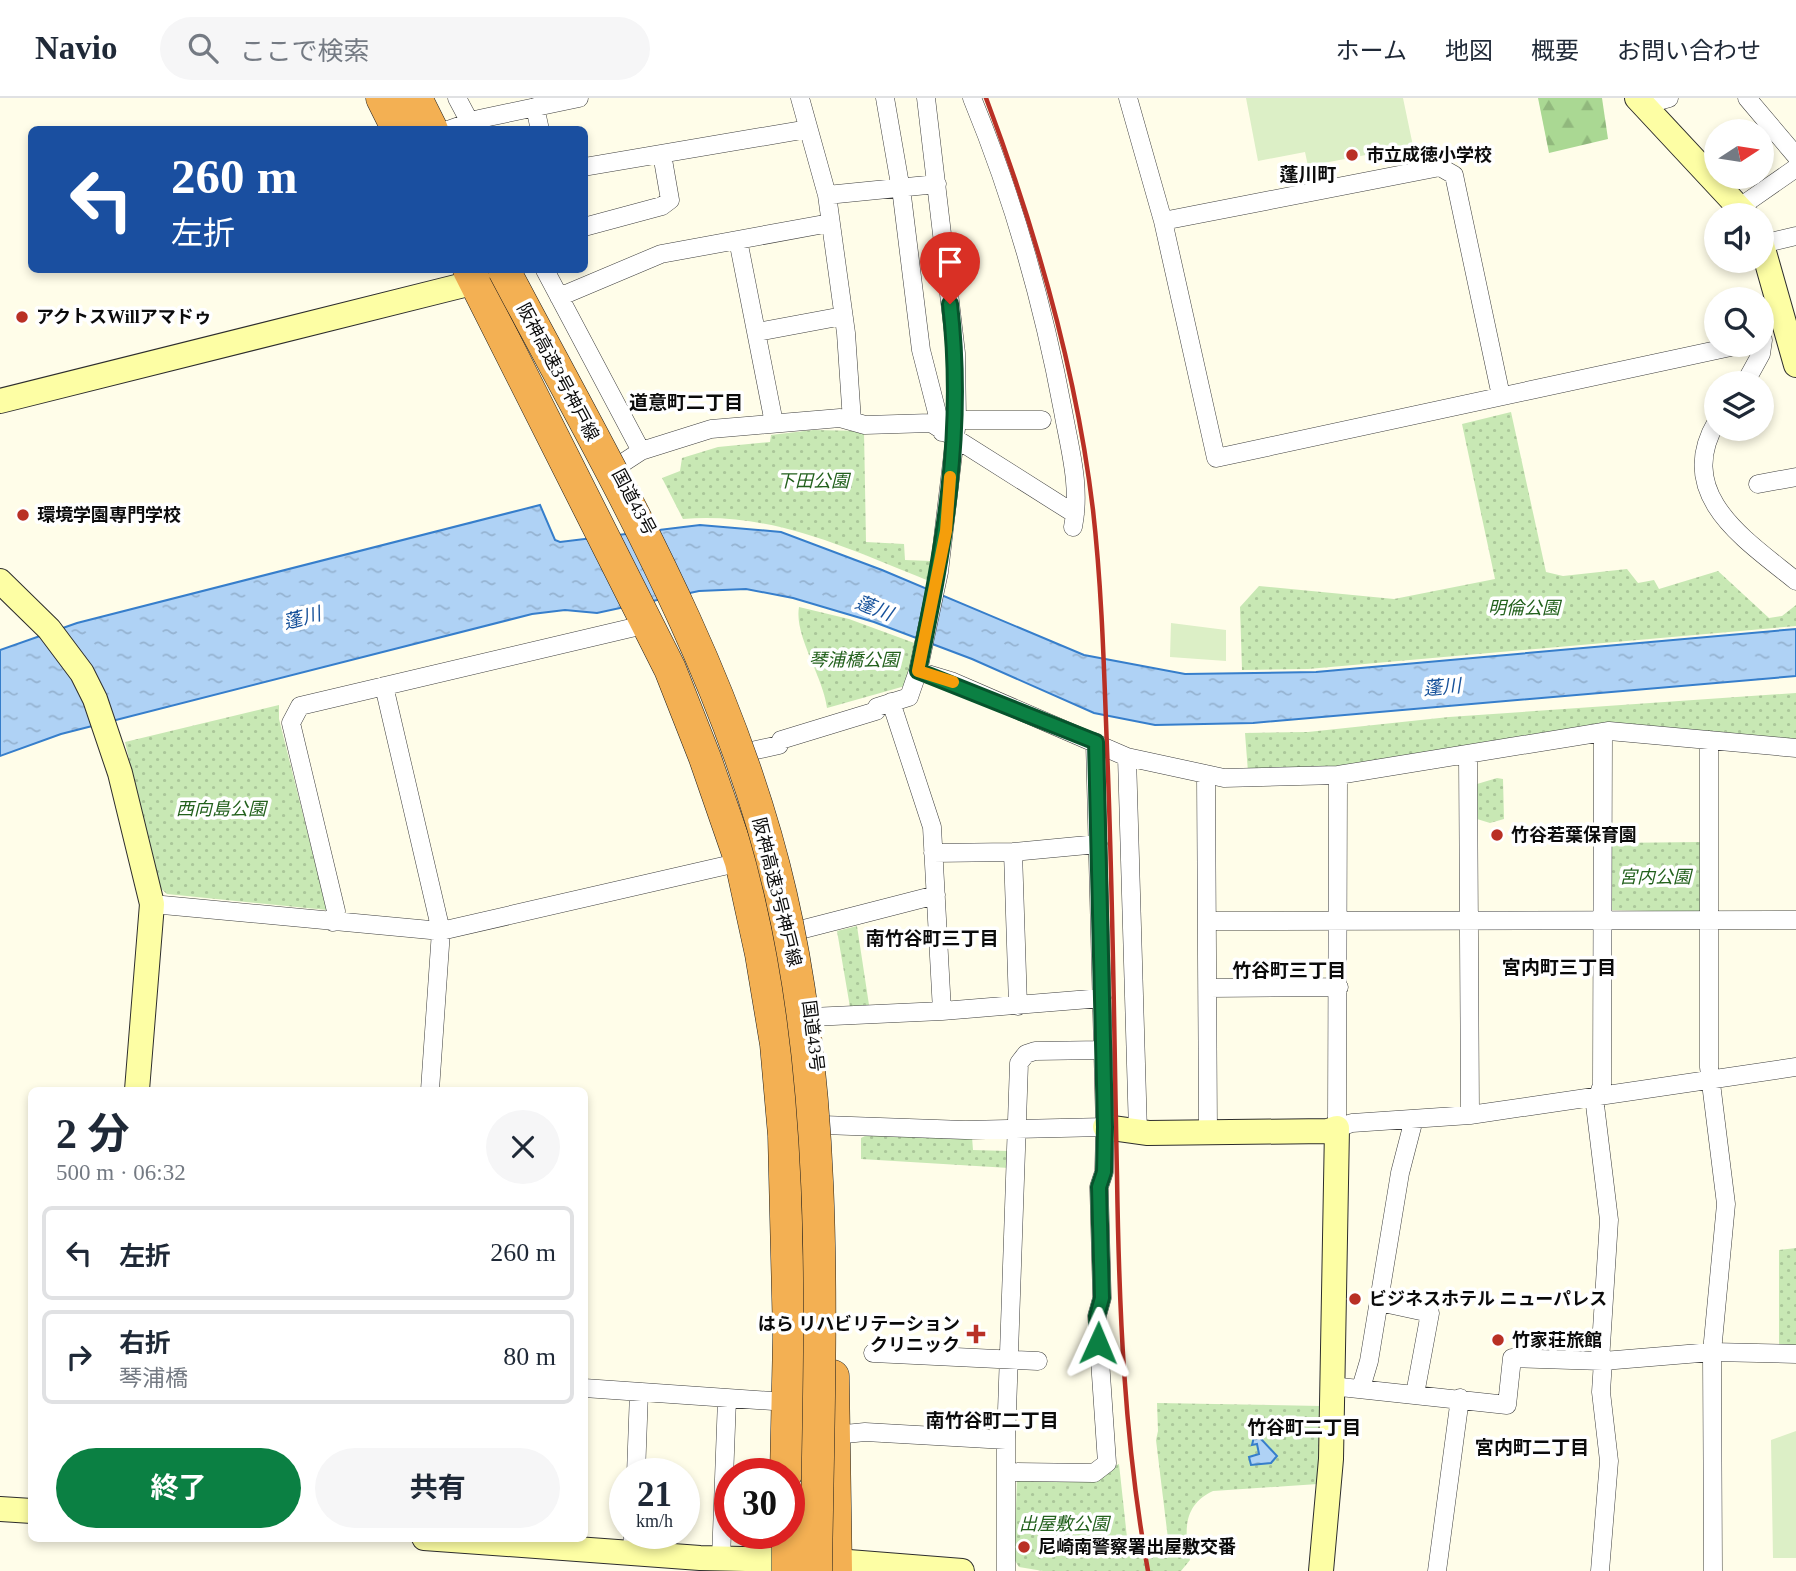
<!DOCTYPE html>
<html lang="ja">
<meta charset="utf-8">
<style>
body{margin:0;font-family:"Times New Roman","Noto Sans JP",serif;background:#f6f6f7;color:#1f2937;height:100vh;display:flex;flex-direction:column;font-size:26px;white-space:nowrap}
*{box-sizing:border-box;margin:0}
p{font-size:23px;color:#747a83}
.icon{flex:none;width:38px;height:38px;fill:none;stroke:currentColor;stroke-width:2;stroke-linecap:round;stroke-linejoin:round}
.map{position:relative;flex:1;overflow:hidden}
.sheet{position:absolute;left:28px;top:989px;width:560px;height:455px;display:flex;flex-direction:column;background:#fff;border-radius:10px;box-shadow:0 4px 10px #0003}
.sheet>*{flex:none}
.banner{position:absolute;left:28px;top:28px;width:560px;height:147px;border-radius:10px;box-shadow:0 4px 10px #0003;background:#1a4fa0;color:#fff;overflow:hidden}
.needle{width:46px;rotate:78deg}
.tools{position:absolute;left:1704px;top:21px;display:grid;gap:14px}
.tools a{display:grid;place-items:center;width:70px;height:70px;border-radius:50%;background:#fff;box-shadow:0 4px 10px #0003;font-size:35px}
.speed{position:absolute;left:609px;top:1360px;display:flex;gap:14px;font-size:35px;font-weight:700;text-align:center}
.speed>*{display:grid;place-content:center;width:91px;height:91px;border-radius:50%;background:#fff;box-shadow:0 4px 10px #0003;line-height:1}
.speed small{font-size:18px;font-weight:400}
.speed .limit{border:10px solid #d22;background:#fff;color:#111}
.pin{position:absolute;display:grid;place-items:center;width:60px;height:60px;color:#fff;margin:-72px -30px;border-radius:50% 50% 50% 0;rotate:-45deg;box-shadow:0 0 7px #0007}
.pin .icon{rotate:45deg}
.me{position:absolute;width:77px;margin:-38px;rotate:1deg;stroke-linejoin:round;filter:drop-shadow(0 0 5px #0008)}
.turn{display:flex;align-items:center;gap:24px;height:147px;padding:0 28px;font-size:32px}
.turn .icon{width:91px;height:91px;stroke-width:2.5}
.turn b{display:block;font-size:49px;line-height:60px}
.round{display:grid;place-items:center;flex:none;width:74px;height:74px;border-radius:37px;background:#f6f6f7}
.overview{display:flex;align-items:center;justify-content:space-between;height:119px;padding:0 28px}
h1{font-size:42px;font-weight:700;line-height:52px}
.cta{display:flex;gap:14px;margin-top:auto;padding:14px 28px}
.cta a{flex:1;height:80px;border-radius:42px;background:#0b8043;color:#fff;font-size:28px;font-weight:700;line-height:80px;text-align:center}
.cta a+a{background:#f6f6f7;color:#1f2937}
ul{padding:0;list-style:none}
li{display:flex;align-items:center;gap:21px;height:94px;margin:0 14px 10px;padding:0 14px;border:4px solid #e0e1e3;border-radius:10px}
li div{flex:1}
li b{display:block;font-size:26px}
li em{font-style:normal}
header{display:flex;align-items:center;gap:42px;box-sizing:border-box;height:98px;padding:0 35px;background:#fff;border-bottom:2px solid #e0e1e3}
header strong{font-size:33px}
nav{display:flex;gap:38px;margin-inline-start:auto;font-size:24px}
.search{width:490px;height:63px;background:#f6f6f7;display:flex;align-items:center;gap:18px;box-sizing:border-box;padding:0 24px;border-radius:38px;color:#747a83;font-size:26px}
.map>svg:first-child{display:block}
.grass{fill:url(#grass-dots)}
.forest{fill:url(#forest-firs)}
.pitch{fill:#dcefc6}
.water{fill:url(#water-ripples);stroke:#367ecb;stroke-width:2}
.lines{fill:none;stroke-linecap:round;stroke-linejoin:round}
.street-casing{stroke:#3e3e3e;stroke-width:19}
.secondary-casing{stroke:#2d2d2d;stroke-width:26}
.highway-casing{stroke:#1c1c1c;stroke-width:33}
.street{stroke:#fff;stroke-width:18}
.secondary{stroke:#fdfea4;stroke-width:24}
.highway{stroke:#f3b053;stroke-width:32}
.rail{stroke:#b93025;stroke-width:4.5}
.highway-bridge-casing{stroke:#1c1c1c;stroke-width:33;stroke-linecap:butt}
.highway-bridge{stroke:#f3b053;stroke-width:32}
.route-casing{stroke:#07532c;stroke-width:18}
.route{stroke:#0b8043;stroke-width:12}
.slow{stroke:#f59e0b;stroke-width:12}
.poi-dot{fill:#b93025;stroke:#fff;stroke-width:2.5}
.labels{text-anchor:middle;dominant-baseline:central;stroke-width:7;stroke-linejoin:round;paint-order:stroke}
.poi-label{font-size:18px;font-weight:bold;fill:#0b0b0b;stroke:#fff;text-anchor:start}
.street-label{font-size:18px;fill:#0b0b0b;stroke:#fff}
.park-label{font-size:18px;font-style:italic;fill:#23611d;stroke:#fff}
.neighbourhood-label{font-size:19px;font-weight:bold;fill:#0b0b0b;stroke:#fff}
.water-label{font-size:19px;font-style:italic;fill:#16519a;stroke:#fff}
</style>
<header>
<strong>Navio</strong>
<div class="search"><svg class="icon" aria-label="search" viewBox="0 0 24 24"><circle cx="10" cy="10" r="6"/><path d="M15 15l6 6"/></svg>ここで検索</div>
<nav><a>ホーム</a><a>地図</a><a>概要</a><a>お問い合わせ</a></nav>
</header>
<div class="map">
<svg width="1796" height="1473" viewBox="0 0 1796 1473">
<defs>
<pattern id="grass-dots" width="8" height="8" patternUnits="userSpaceOnUse" patternTransform="scale(1.75)"><rect width="8" height="8" fill="#c8e8b4"/><path d="M2 2h.1M6 6h.1" fill="none" stroke="#aac699" stroke-width="1.8" stroke-linecap="round"/></pattern>
<pattern id="forest-firs" width="22" height="20" patternUnits="userSpaceOnUse" patternTransform="scale(1.75)"><rect width="22" height="20" fill="#aad893"/><path d="M5 1l3.5 6h-7zM16 11l3.5 6h-7z" fill="#91b87d"/></pattern>
<pattern id="water-ripples" width="26" height="14" patternUnits="userSpaceOnUse" patternTransform="scale(1.75)"><rect width="26" height="14" fill="#afd2f5"/><path d="M2 4q2-2 4 0t4 0M15 11q2-2 4 0t4 0" fill="none" stroke="#95b3d1"/></pattern>
</defs>
<rect width="100%" height="100%" fill="#fffde9"/>
<!-- grass -->
<path class="grass" d="M1511 314 1546 474 1563 478 1627 471 1638 485 1654 482 1659 491 1718 473 1769 520 1782 518 1796 507V528L1308 571 1242 572 1240 509 1259 488 1394 501 1495 481 1462 326Z
M813 332 864 333 866 444 904 446 905 462 931 463 929 483C846 450 774 414 683 421L662 380 680 373 682 360 718 349 770 344 771 337Z
M799 509 849 521 917 546 905 588 827 610C823 578 794 538 799 509Z
M1796 595V643L1611 626 1338 671 1248 674 1245 635 1308 634 1449 619Z
M279 607V621L327 812 167 796 159 789 125 644Z
M1497 680 1503 681 1504 721 1490 725 1477 721V686Z
M1703 744 1702 811 1698 814 1608 812 1607 745Z
M857 828 869 907 850 909 837 833Z
M867 1037 972 1039 973 1052 1009 1053V1070L861 1061V1040Z
M1796 1150V1249H1779V1152Z
M1157 1305 1321 1308 1318 1386 1213 1393C1183 1407 1184 1433 1190 1462L1181 1473H1043L1019 1469 1014 1461 1017 1381 1107 1371 1119 1366 1129 1458 1169 1449 1156 1342 1158 1333Z"/>
<!-- forest -->
<path class="forest" d="M1538 0H1602L1608 41 1549 55Z"/>
<!-- pitch -->
<path class="pitch" d="M1246 0H1403L1413 48 1308 68 1305 54 1258 63Z
M1171 525 1226 532V563L1170 559Z
M1796 1333V1460H1773L1771 1342Z"/>
<!-- water -->
<path class="water" d="M540 407 555 442 560 444 700 427 781 434 882 472 1084 557 1185 576 1316 574 1796 531V578L1253 625 1155 627 1094 615 972 561 874 524 793 500 746 491 699 493 597 515 565 512 532 516 61 636 0 658V552L77 525Z
M1257 1327 1262 1328 1261 1341 1277 1358 1271 1365 1251 1367 1249 1359 1259 1356 1257 1346 1252 1347Z"/>
<g class="lines">
<!-- street casing -->
<g class="street-casing">
<path id="street" d="M457 0 474 32
M800 0 827 97 846 235 852 323
M885 0 902 98 921 252 942 334
M972 0C1014 102 1043 205 1063 313 1070 352 1081 389 1073 429
M1128 0 1163 123 1216 360 1740 247
M1747 0 1796 58
M1644 7 1669 0
M535 9 540 32
M448 32 479 21 579 0
M584 69 808 31
M827 97 937 86
M1740 109 1796 70
M1163 123 1440 69 1454 77 1501 298
M584 129 662 108 670 102 662 56
M738 142 774 325
M1762 146 1796 138
M545 172 641 353
M559 199 661 156 830 125
M757 234 843 218
M1745 285 1761 256 1763 242
M957 322H1042
M1717 323C1673 397 1746 442 1796 483
M615 370 641 353 711 331 840 320 865 327 931 325 1075 416
M1758 386 1796 379
M918 573 951 583 1127 659 1224 680 1338 677 1609 633 1796 650
M1709 642V969L1726 1106 1712 1254 1713 1473
M747 654 779 647 781 642 876 613 877 609 909 599 918 573 939 474 957 322 956 255 926 0
M1468 656 1470 1017
M1127 659 1138 1034
M1206 676 1208 1035
M1338 677 1337 1030 1352 1025 1470 1017 1796 969
M1013 754 1018 908
M933 755 1013 754 1098 746
M152 806 441 833 384 588
M1208 823 1796 822
M333 824 336 813 291 625 300 608 648 526
M796 833 936 797
M1208 890 1339 889
M942 913 1102 900
M811 919 942 913 932 729 891 604
M430 992 441 833 741 764
M823 1027 965 1032 1105 1029
M1379 1204 1430 1215 1415 1296
M873 1255 1038 1263
M1600 1263 1609 1122 1595 1007 1602 987 1603 634
M1331 1288 1507 1307 1512 1260 1603 1263 1712 1254 1796 1256
M584 1290 787 1304
M1361 1290 1369 1263 1400 1075 1414 1021
M835 1337 865 1334 1006 1342
M1006 1374 1094 1375 1107 1365 1097 1218 1102 1200 1099 1089 1104 1074 1105 1029 1095 644
M636 1376 639 1294
M632 1455 633 1435
M721 1461 727 1301
M1006 1473V1342L1019 965 1026 956 1035 953 1103 952
M1437 1473 1460 1300
M1600 1473 1609 1363 1601 1294 1603 1263"/>
</g>
<!-- secondary casing -->
<g class="secondary-casing">
<path id="secondary" d="M1637 0 1746 117
M1762 147 1796 267
M0 303 476 184
M0 483 49 531 82 575 95 601 120 675 152 806 137 992
M1105 1029 1148 1035 1328 1033 1337 1030 1331 1361 1321 1473
M0 1411 32 1413
M424 1440 700 1460 836 1463 962 1473"/>
</g>
<!-- highway casing -->
<g class="highway-casing">
<path id="highway" d="M382 0 398 32
M416 0 432 32
M469 172 670 571 705 660 741 764 761 856 776 946 784 1037 789 1239 786 1376
M833 1278 836 1473"/>
</g>
<!-- street -->
<use href="#street" class="street"/>
<!-- secondary -->
<use href="#secondary" class="secondary"/>
<!-- highway -->
<use href="#highway" class="highway"/>
<!-- rail -->
<path class="rail" d="M986 0C1036 133 1076 270 1093 412 1102 492 1104 571 1107 651 1113 793 1114 936 1117 1078 1119 1210 1124 1342 1148 1473"/>
<!-- highway-bridge casing -->
<g class="highway-bridge-casing">
<path id="highway-bridge" d="M504 172C610 373 730 573 781 797 832 1018 819 1248 816 1473
M788 1473V1435"/>
</g>
<!-- highway-bridge -->
<use href="#highway-bridge" class="highway-bridge"/>
</g>
<g class="lines">
<!-- route casing -->
<g class="route-casing">
<path id="route" d="M950 206C965 336 944 446 918 573L1096 644 1105 1029 1104 1074 1099 1089 1102 1200 1097 1218 1098 1245"/>
</g>
<!-- route -->
<use href="#route" class="route"/>
<!-- slow -->
<path class="slow" d="M950 379 946 433 918 573 953 584"/>
</g>
<!-- markers -->
<g class="poi-dot">
<circle cx="1352" cy="57" r="7"/>
<circle cx="22" cy="219" r="7"/>
<circle cx="23" cy="417" r="7"/>
<circle cx="1497" cy="737" r="7"/>
<circle cx="1355" cy="1201" r="7"/>
<path d="M972.5 1225.5h7v7h7v7h-7v7h-7v-7h-7v-7h7z"/>
<circle cx="1498" cy="1242" r="7"/>
<circle cx="1024" cy="1449" r="7"/>
</g>
<g class="labels">
<!-- poi labels -->
<g class="poi-label">
<text x="1366" y="57">市立成徳小学校</text>
<text x="36" y="219">アクトスWillアマドゥ</text>
<text x="37" y="417">環境学園専門学校</text>
<text x="1511" y="737">竹谷若葉保育園</text>
<text x="1369" y="1201">ビジネスホテル ニューパレス</text>
<text x="960" y="1226" text-anchor="end">はら リハビリテーション<tspan x="960" dy="21">クリニック</tspan></text>
<text x="1512" y="1242">竹家荘旅館</text>
<text x="1038" y="1449">尼崎南警察署出屋敷交番</text>
</g>
<!-- street labels -->
<g class="street-label">
<text transform="translate(558 274) rotate(62)">阪神高速3号神戸線</text>
<text transform="translate(634 404) rotate(62)">国道43号</text>
<text transform="translate(777 794) rotate(76)">阪神高速3号神戸線</text>
<text transform="translate(813 938) rotate(83)">国道43号</text>
</g>
<!-- park labels -->
<g class="park-label">
<text x="813" y="383">下田公園</text>
<text x="1524" y="510">明倫公園</text>
<text x="854" y="562">琴浦橋公園</text>
<text x="221" y="711">西向島公園</text>
<text x="1655" y="779">宮内公園</text>
<text x="1064" y="1426">出屋敷公園</text>
</g>
<!-- neighbourhood labels -->
<g class="neighbourhood-label">
<text x="1308" y="76">蓬川町</text>
<text x="686" y="304">道意町二丁目</text>
<text x="932" y="840">南竹谷町三丁目</text>
<text x="1559" y="869">宮内町三丁目</text>
<text x="1289" y="872">竹谷町三丁目</text>
<text x="992" y="1322">南竹谷町二丁目</text>
<text x="1304" y="1329">竹谷町二丁目</text>
<text x="1532" y="1349">宮内町二丁目</text>
</g>
<!-- water labels -->
<g class="water-label">
<text transform="translate(874 510) rotate(21)">蓬川</text>
<text transform="translate(302 520) rotate(-15)">蓬川</text>
<text transform="translate(1442 589) rotate(-5)">蓬川</text>
</g>
</g>
</svg>
<div class="tools">
<a><svg class="needle" viewBox="-14 -14 28 28"><path d="M0-13l5 13h-10z" fill="#e53935"/><path d="M0 13l5-13h-10z" fill="#747a83"/></svg></a>
<a><svg class="icon" aria-label="sound" viewBox="0 0 24 24"><path d="M4 9h4l5-4v14l-5-4H4zM17 9q2 3 0 6"/></svg></a>
<a><svg class="icon" aria-label="search" viewBox="0 0 24 24"><circle cx="10" cy="10" r="6"/><path d="M15 15l6 6"/></svg></a>
<a><svg class="icon" aria-label="layers" viewBox="0 0 24 24"><path d="M12 4l9 5-9 5-9-5zM3 14l9 5 9-5"/></svg></a>
</div>
<div class="speed"><div>21<small>km/h</small></div><div class="limit">30</div></div>
<div class="pin" style="left:950px;top:206px;background:#d93025"><svg class="icon" aria-label="arrive" viewBox="0 0 24 24"><path d="M6 21V4h12l-3 4 3 4H6"/></svg></div>
<svg class="me" style="left:1098px;top:1245px" viewBox="-20 -20 40 40"><path d="M0-17L14 15 0 8-14 15z" fill="#0b8043" stroke="#fff" stroke-width="4"/></svg>
<div class="banner">
<div class="turn"><svg class="icon" aria-label="left" viewBox="0 0 24 24"><path d="M17 20v-9H6M10 6l-5 5 5 5"/></svg><div><b>260 m</b>左折</div></div>
</div>
<section class="sheet">
<div class="overview"><div><h1>2 分</h1><p>500 m · 06:32</p></div><a class="round"><svg class="icon" aria-label="close" viewBox="0 0 24 24"><path d="M6 6l12 12M18 6L6 18"/></svg></a></div>
<ul>
<li><svg class="icon" aria-label="left" viewBox="0 0 24 24"><path d="M17 20v-9H6M10 6l-5 5 5 5"/></svg><div><b>左折</b></div><em>260 m</em></li>
<li><svg class="icon" aria-label="right" viewBox="0 0 24 24"><path d="M7 20v-9h11M14 6l5 5-5 5"/></svg><div><b>右折</b><p>琴浦橋</p></div><em>80 m</em></li>
</ul>
<div class="cta"><a>終了</a><a>共有</a></div>
</section>
</div>
